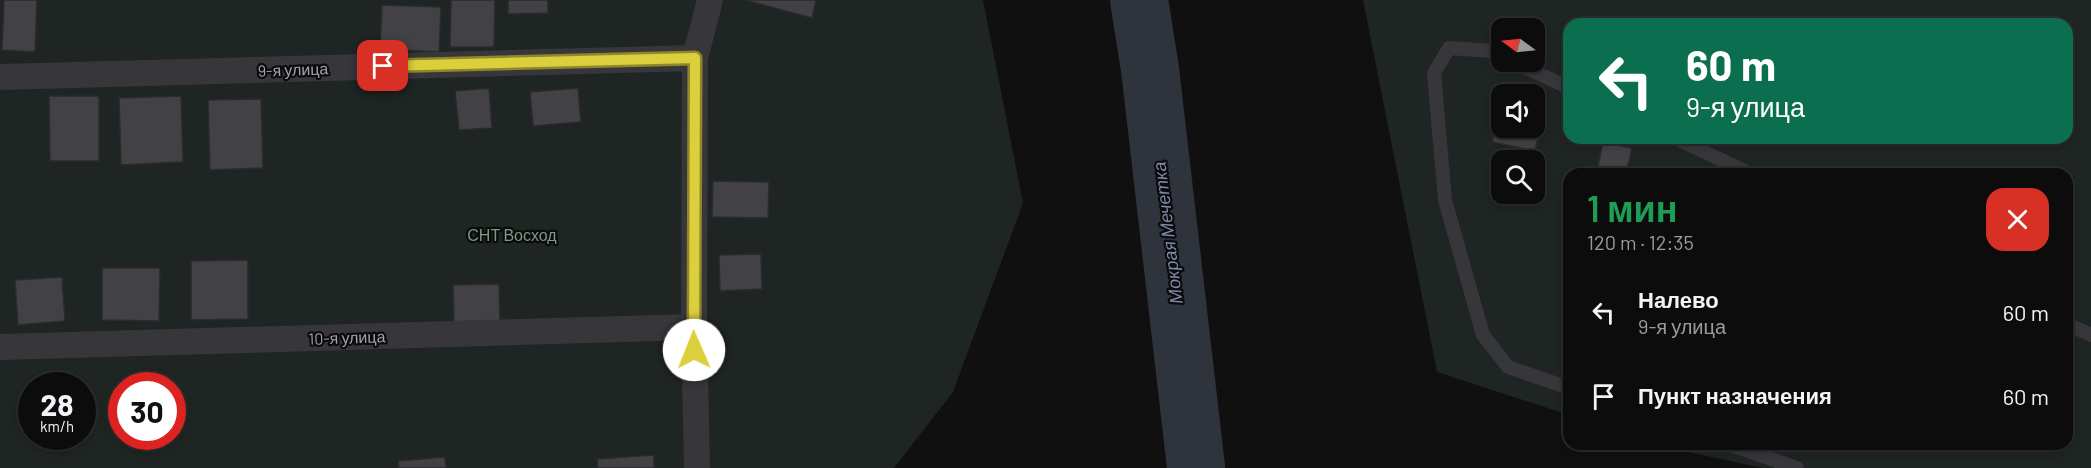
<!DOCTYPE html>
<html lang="ru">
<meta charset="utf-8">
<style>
body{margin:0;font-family:Barlow,sans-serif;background:#1a1a1b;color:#f1f3f6;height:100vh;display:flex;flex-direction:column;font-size:22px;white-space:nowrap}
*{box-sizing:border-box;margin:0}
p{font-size:20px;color:#9a9b9d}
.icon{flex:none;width:33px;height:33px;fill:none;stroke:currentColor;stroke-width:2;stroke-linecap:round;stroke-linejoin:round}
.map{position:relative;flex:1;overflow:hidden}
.drawer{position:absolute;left:1563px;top:168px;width:510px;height:282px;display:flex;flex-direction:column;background:#0c0c0d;border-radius:18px;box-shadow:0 3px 9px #0003,0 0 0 2px #2c2c2e}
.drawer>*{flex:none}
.hud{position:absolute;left:1563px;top:18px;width:510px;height:126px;border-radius:18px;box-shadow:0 3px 9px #0003,0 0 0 2px #2c2c2e;background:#0b6e4f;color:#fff;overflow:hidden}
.needle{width:39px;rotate:285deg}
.buttons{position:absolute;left:1491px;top:18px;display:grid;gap:12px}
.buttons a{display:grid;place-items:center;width:54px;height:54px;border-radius:12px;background:#0c0c0d;box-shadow:0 3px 9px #0003,0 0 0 2px #2c2c2e;font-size:30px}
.speed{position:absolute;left:18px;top:372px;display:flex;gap:12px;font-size:30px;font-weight:700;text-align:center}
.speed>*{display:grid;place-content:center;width:78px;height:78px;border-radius:50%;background:#0c0c0d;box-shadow:0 3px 9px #0003,0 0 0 2px #2c2c2e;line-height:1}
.speed small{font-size:15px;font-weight:400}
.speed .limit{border:9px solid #d22;background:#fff;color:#111}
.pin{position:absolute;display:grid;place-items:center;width:51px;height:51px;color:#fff;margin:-26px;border-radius:12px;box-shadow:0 3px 9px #0006}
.me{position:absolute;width:66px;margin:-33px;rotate:359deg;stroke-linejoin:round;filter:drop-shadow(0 0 4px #0008)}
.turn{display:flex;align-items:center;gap:21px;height:126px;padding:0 24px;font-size:27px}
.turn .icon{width:78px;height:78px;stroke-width:2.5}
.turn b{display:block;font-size:42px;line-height:51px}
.round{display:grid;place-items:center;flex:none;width:63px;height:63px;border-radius:18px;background:#1a1a1b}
.overview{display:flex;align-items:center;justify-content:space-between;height:102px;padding:0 24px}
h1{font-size:36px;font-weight:600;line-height:45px;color:#1e9e55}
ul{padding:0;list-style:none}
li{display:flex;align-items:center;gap:18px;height:84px;padding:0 24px}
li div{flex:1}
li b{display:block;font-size:22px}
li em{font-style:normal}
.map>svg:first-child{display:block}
.green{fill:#1f2522;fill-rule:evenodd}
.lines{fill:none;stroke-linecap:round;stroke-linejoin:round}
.river{stroke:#2f333c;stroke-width:58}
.building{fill:#424246;stroke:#2b2a2d;stroke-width:1.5}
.service{stroke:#37363b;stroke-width:14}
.minor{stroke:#37363b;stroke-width:26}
.route-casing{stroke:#8f8728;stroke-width:15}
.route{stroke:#dccf3d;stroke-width:10}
.labels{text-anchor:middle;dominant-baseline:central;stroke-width:4.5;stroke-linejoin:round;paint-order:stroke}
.street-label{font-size:16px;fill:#a3a3b0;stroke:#0b0b0c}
.park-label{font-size:16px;fill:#7c9a85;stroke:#0b0b0c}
.water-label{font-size:18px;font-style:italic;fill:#7d89a8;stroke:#0b0b0c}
</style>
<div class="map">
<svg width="2091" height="468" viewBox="0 0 2091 468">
<rect width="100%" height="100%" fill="#101011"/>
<!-- green -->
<path class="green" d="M0 0H983L1023 203 953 392 894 468H0ZM32 386H82V436H32ZM122 386H172V436H122Z
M1363 0H2091V468H1763L1674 449 1658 444H2067V174H1569V415L1437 372ZM1569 24H2067V138H1569ZM1502 28H1534V62H1502ZM1502 94H1534V128H1502ZM1502 160H1534V194H1502Z"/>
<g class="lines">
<!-- river -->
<path class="river" d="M1139 0 1150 69 1196 467"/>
</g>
<!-- building -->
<path class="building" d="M4 0H37L35 52 2 50Z
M451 0H495L494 47H450Z
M508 0H548V13L508 14Z
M745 0H816L812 18Z
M382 5 441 7 439 52 380 49Z
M489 88 492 128 459 130 455 91Z
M578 88 581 122 533 126 530 92Z
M49 96H99V161H50Z
M181 96 183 162 121 165 119 98Z
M1502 98V128H1534V100L1546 102 1535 151 1492 142Z
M261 99 263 168 210 170 208 100Z
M1603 142 1632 148 1626 174 1597 170Z
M713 181 769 182 768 218 712 217Z
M761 254 762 289 720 291 719 255Z
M248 260V319L191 320V261Z
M102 268H160L159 321 102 320Z
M62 277 65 321 18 325 15 280Z
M499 284 500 321 454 322 453 285Z
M1762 444H1798L1796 453Z
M1856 444H1924V448L1856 449Z
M654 455V468H598L597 459Z
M445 457 446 468H399L398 461Z"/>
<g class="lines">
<!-- service -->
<path class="service" d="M1502 56 1491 51 1449 48 1434 73 1445 200 1483 335 1508 367 1569 388
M1514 62 1569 88
M1675 138 1751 174
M2067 324 2091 335
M1728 444 1797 468"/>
<!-- minor -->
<path class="minor" d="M0 77 695 58
M0 347 694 327
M697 468 694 327 695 58 710 0"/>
</g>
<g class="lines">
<!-- route casing -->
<g class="route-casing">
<path id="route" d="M383 66 695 58 694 350"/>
</g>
<!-- route -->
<use href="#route" class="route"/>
</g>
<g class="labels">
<!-- street labels -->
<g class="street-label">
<text transform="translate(293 69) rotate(-2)">9-я улица</text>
<text transform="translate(347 337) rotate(-2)">10-я улица</text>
</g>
<!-- park labels -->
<g class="park-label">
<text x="512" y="234">СНТ Восход</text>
</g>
<!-- water labels -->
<g class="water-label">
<text transform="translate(1167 233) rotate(-97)">Мокрая Мечетка</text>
</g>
</g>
</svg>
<div class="buttons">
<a><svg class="needle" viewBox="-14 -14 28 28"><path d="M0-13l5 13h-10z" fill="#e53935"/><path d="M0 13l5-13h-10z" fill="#9a9b9d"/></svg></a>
<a><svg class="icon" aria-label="sound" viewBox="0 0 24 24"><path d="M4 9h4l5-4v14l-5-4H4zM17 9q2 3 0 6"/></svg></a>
<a><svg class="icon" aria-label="search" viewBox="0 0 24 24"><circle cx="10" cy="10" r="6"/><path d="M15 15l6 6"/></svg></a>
</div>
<div class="speed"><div>28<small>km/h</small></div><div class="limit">30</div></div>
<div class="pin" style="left:383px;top:66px;background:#d93025"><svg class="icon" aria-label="arrive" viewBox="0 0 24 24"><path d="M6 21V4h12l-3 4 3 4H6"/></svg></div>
<svg class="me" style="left:694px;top:350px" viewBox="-20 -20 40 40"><circle r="19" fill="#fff"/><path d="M0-13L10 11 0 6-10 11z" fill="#dccf3d"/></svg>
<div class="hud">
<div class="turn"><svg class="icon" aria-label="left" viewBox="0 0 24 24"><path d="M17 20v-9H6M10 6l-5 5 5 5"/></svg><div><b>60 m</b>9-я улица</div></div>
</div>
<section class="drawer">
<div class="overview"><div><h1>1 мин</h1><p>120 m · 12:35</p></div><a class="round" style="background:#d93025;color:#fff"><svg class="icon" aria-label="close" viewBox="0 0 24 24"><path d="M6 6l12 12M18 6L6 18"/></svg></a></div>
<ul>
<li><svg class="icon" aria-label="left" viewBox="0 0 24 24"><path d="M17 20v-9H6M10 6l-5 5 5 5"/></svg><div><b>Налево</b><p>9-я улица</p></div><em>60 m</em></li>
<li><svg class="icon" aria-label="arrive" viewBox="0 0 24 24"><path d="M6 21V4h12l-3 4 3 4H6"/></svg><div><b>Пункт назначения</b></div><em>60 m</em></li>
</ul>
</section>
</div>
